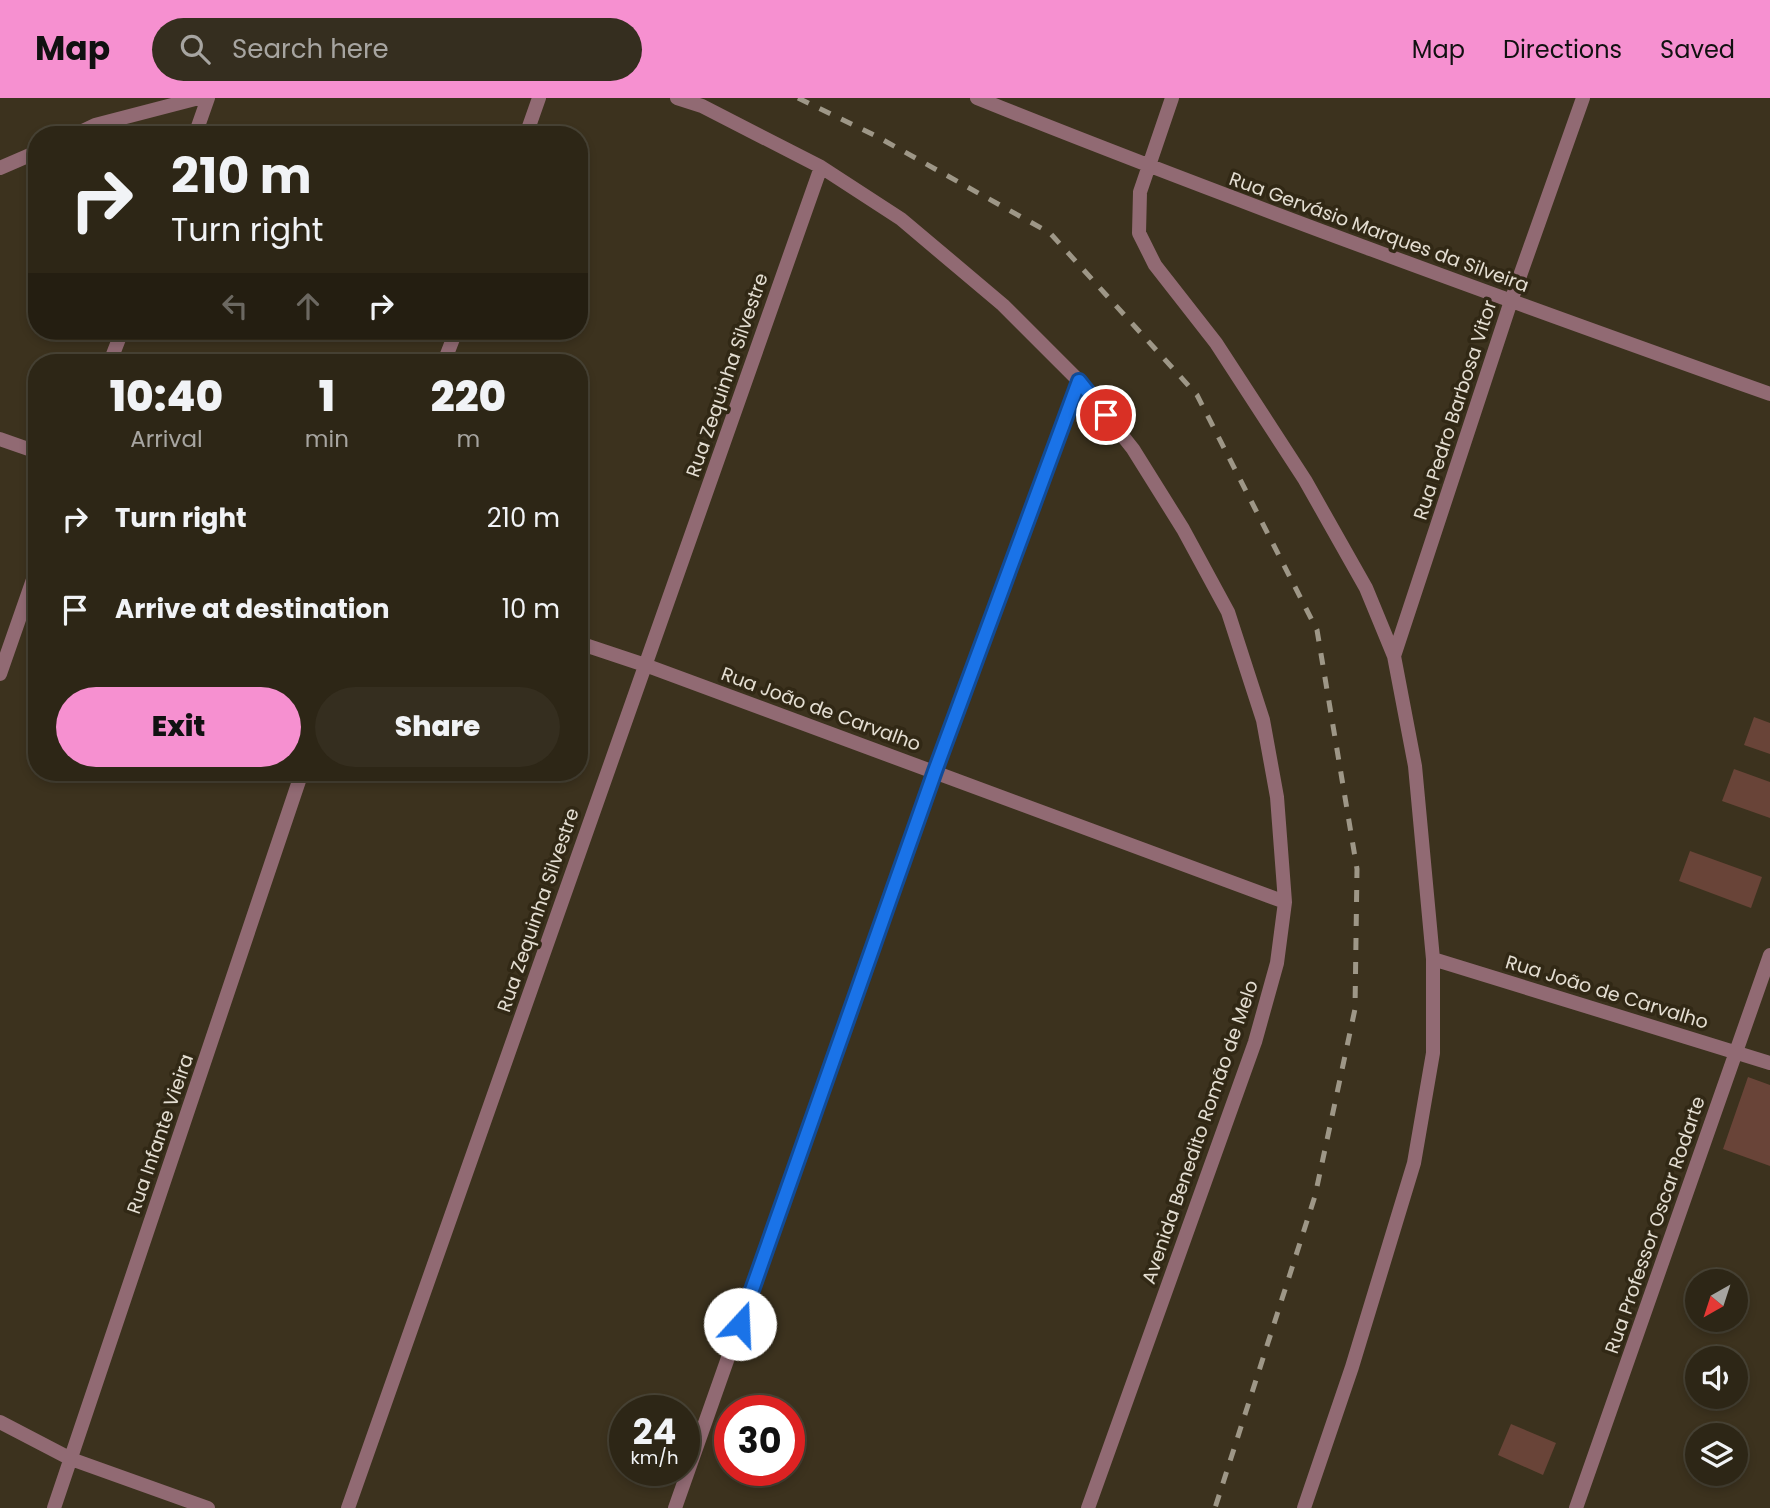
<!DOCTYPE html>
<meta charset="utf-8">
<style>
body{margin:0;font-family:Poppins,sans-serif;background:#352e1f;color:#f1f3f6;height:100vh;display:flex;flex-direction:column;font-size:26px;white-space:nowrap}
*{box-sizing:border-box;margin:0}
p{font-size:23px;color:#a7a5a1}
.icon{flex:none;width:38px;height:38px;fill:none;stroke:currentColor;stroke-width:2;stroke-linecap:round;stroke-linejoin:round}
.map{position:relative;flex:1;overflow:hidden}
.panel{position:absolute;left:28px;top:256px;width:560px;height:427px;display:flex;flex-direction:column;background:#2d2616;border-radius:28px;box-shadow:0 4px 10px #0003,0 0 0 2px #484335}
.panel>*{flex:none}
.guide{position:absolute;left:28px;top:28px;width:560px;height:214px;border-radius:28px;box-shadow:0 4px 10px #0003,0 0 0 2px #484335;background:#2d2616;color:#f1f3f6;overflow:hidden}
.needle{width:46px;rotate:219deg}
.fabs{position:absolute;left:1685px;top:1171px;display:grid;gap:14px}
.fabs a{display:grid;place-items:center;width:63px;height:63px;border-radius:50%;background:#2d2616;box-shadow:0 4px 10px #0003,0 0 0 2px #484335;font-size:35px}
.speed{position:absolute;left:609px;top:1297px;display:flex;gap:14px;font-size:35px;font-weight:700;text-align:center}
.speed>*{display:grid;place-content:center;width:91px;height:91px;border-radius:50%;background:#2d2616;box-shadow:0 4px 10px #0003,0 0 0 2px #484335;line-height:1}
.speed small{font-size:18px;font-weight:400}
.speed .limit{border:10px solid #d22;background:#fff;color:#111}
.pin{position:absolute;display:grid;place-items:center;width:60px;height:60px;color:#fff;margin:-30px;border:4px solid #fff;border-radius:50%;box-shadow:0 2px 7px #0007}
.me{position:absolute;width:77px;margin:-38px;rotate:20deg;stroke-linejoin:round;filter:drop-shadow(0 0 5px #0008)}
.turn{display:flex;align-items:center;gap:24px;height:147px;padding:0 28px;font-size:32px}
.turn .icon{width:91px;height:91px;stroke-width:2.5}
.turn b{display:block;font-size:49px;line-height:60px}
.lanes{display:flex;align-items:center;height:66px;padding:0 28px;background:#0003;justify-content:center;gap:35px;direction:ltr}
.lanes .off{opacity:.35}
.eta{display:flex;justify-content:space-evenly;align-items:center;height:119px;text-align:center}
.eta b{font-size:42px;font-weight:800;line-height:49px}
.button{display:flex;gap:14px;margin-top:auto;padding:14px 28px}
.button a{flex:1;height:80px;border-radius:42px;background:#f690d0;color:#111;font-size:28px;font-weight:800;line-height:80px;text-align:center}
.button a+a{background:#352e1f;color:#f1f3f6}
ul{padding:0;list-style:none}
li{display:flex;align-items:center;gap:21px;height:91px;padding:0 28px}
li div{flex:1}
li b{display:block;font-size:26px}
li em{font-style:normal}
header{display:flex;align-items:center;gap:42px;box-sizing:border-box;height:98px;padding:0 35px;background:#f690d0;color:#111}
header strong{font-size:33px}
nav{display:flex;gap:38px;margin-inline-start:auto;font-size:24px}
.search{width:490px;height:63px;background:#352e1f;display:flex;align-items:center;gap:18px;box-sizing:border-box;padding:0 24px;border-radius:38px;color:#a7a5a1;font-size:26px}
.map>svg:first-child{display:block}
.building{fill:#694438}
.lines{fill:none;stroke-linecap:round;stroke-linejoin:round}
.minor{stroke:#916a73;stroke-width:14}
.rail{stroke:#9e9787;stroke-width:5;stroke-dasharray:12 12;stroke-linecap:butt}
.route-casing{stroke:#114b97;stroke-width:18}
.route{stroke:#1a73e8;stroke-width:12}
.labels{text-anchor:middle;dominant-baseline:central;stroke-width:7;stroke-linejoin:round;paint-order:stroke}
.street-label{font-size:19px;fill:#e4ded2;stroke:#312815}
</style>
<header>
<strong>Map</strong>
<div class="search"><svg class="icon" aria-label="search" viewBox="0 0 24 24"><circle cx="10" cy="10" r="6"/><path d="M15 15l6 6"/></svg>Search here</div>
<nav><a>Map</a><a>Directions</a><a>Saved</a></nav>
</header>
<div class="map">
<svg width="1770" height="1410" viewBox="0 0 1770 1410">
<rect width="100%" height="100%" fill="#3c321e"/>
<!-- building -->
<path class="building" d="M1754 619 1770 625V656L1744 647Z
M1734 671 1770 684V720L1722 703Z
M1690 753 1762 779 1751 810 1679 783Z
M1748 979 1770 987V1068L1723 1051Z
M1511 1326 1556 1345 1543 1377 1498 1357Z"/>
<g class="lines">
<!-- minor -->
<path class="minor" d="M677 0 702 8 821 69 901 121 1003 207 1079 283 1133 351 1183 431 1228 514 1263 622 1277 699 1285 804 1277 865 1255 944 1088 1410
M977 0C1239 105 1504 201 1770 296
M1172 0 1140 94 1139 135 1155 167 1216 245 1305 382 1366 490 1394 558 1415 668 1433 861V955L1414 1065 1352 1269 1304 1410
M74 37 95 27 199 0
M195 37 208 0
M526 37 539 0
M0 70 37 54
M110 264 122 233
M444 264 456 233
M0 341 37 354
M579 545 645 567 1285 804
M1394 558 1511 203 1583 0
M0 576 37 470
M1433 861 1770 965
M0 1324 71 1361 208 1410
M54 1410 302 674
M348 1410 821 69
M675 1410 935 673 1079 283
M1576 1410 1770 857"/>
<!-- rail -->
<path class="rail" d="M798 0 876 38 1050 135 1197 297 1317 532 1357 771 1355 911 1315 1098 1215 1410"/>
</g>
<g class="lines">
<!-- route casing -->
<g class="route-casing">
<path id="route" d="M740 1226 935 673 1079 283 1106 317"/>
</g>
<!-- route -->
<use href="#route" class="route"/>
</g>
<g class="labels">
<!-- street labels -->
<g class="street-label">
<text transform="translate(1379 134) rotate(20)">Rua Gervásio Marques da Silveira</text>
<text transform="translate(727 277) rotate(-71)">Rua Zequinha Silvestre</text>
<text transform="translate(1455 312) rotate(-72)">Rua Pedro Barbosa Vitor</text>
<text transform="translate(821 611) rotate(20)">Rua João de Carvalho</text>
<text transform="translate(538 812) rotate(-71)">Rua Zequinha Silvestre</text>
<text transform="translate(1607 894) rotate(17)">Rua João de Carvalho</text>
<text transform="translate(1200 1034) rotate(-71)">Avenida Benedito Romão de Melo</text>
<text transform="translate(160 1036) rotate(-71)">Rua Infante Vieira</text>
<text transform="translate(1655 1127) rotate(-71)">Rua Professor Oscar Rodarte</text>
</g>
</g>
</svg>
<div class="fabs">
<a><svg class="needle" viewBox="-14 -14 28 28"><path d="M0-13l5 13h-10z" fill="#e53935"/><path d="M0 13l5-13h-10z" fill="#a7a5a1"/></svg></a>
<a><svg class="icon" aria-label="sound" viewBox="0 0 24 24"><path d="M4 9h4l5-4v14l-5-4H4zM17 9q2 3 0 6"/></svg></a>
<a><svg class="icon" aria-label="layers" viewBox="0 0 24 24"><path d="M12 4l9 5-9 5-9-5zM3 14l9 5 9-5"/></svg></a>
</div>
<div class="speed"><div>24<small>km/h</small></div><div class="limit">30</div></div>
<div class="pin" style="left:1106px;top:317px;background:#d93025"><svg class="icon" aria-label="arrive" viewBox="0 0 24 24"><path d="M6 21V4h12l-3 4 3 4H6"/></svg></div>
<svg class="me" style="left:740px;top:1226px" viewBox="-20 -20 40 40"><circle r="19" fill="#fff"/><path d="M0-13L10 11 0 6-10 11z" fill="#1a73e8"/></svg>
<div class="guide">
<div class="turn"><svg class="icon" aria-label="right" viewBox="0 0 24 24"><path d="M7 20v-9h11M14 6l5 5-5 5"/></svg><div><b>210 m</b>Turn right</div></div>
<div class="lanes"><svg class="icon off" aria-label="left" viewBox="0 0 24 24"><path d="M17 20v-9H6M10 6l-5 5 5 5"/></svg><svg class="icon off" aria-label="ahead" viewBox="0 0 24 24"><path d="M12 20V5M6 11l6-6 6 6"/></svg><svg class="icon" aria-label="right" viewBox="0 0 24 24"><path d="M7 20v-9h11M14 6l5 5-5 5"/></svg></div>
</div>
<section class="panel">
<div class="eta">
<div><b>10:40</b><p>Arrival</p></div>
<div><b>1</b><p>min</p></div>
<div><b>220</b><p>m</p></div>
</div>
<ul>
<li><svg class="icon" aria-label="right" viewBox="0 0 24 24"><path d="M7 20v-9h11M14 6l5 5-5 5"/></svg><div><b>Turn right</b></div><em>210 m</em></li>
<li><svg class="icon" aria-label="arrive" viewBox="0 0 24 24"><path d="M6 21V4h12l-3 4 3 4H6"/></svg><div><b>Arrive at destination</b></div><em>10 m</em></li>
</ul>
<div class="button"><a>Exit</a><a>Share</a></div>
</section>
</div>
